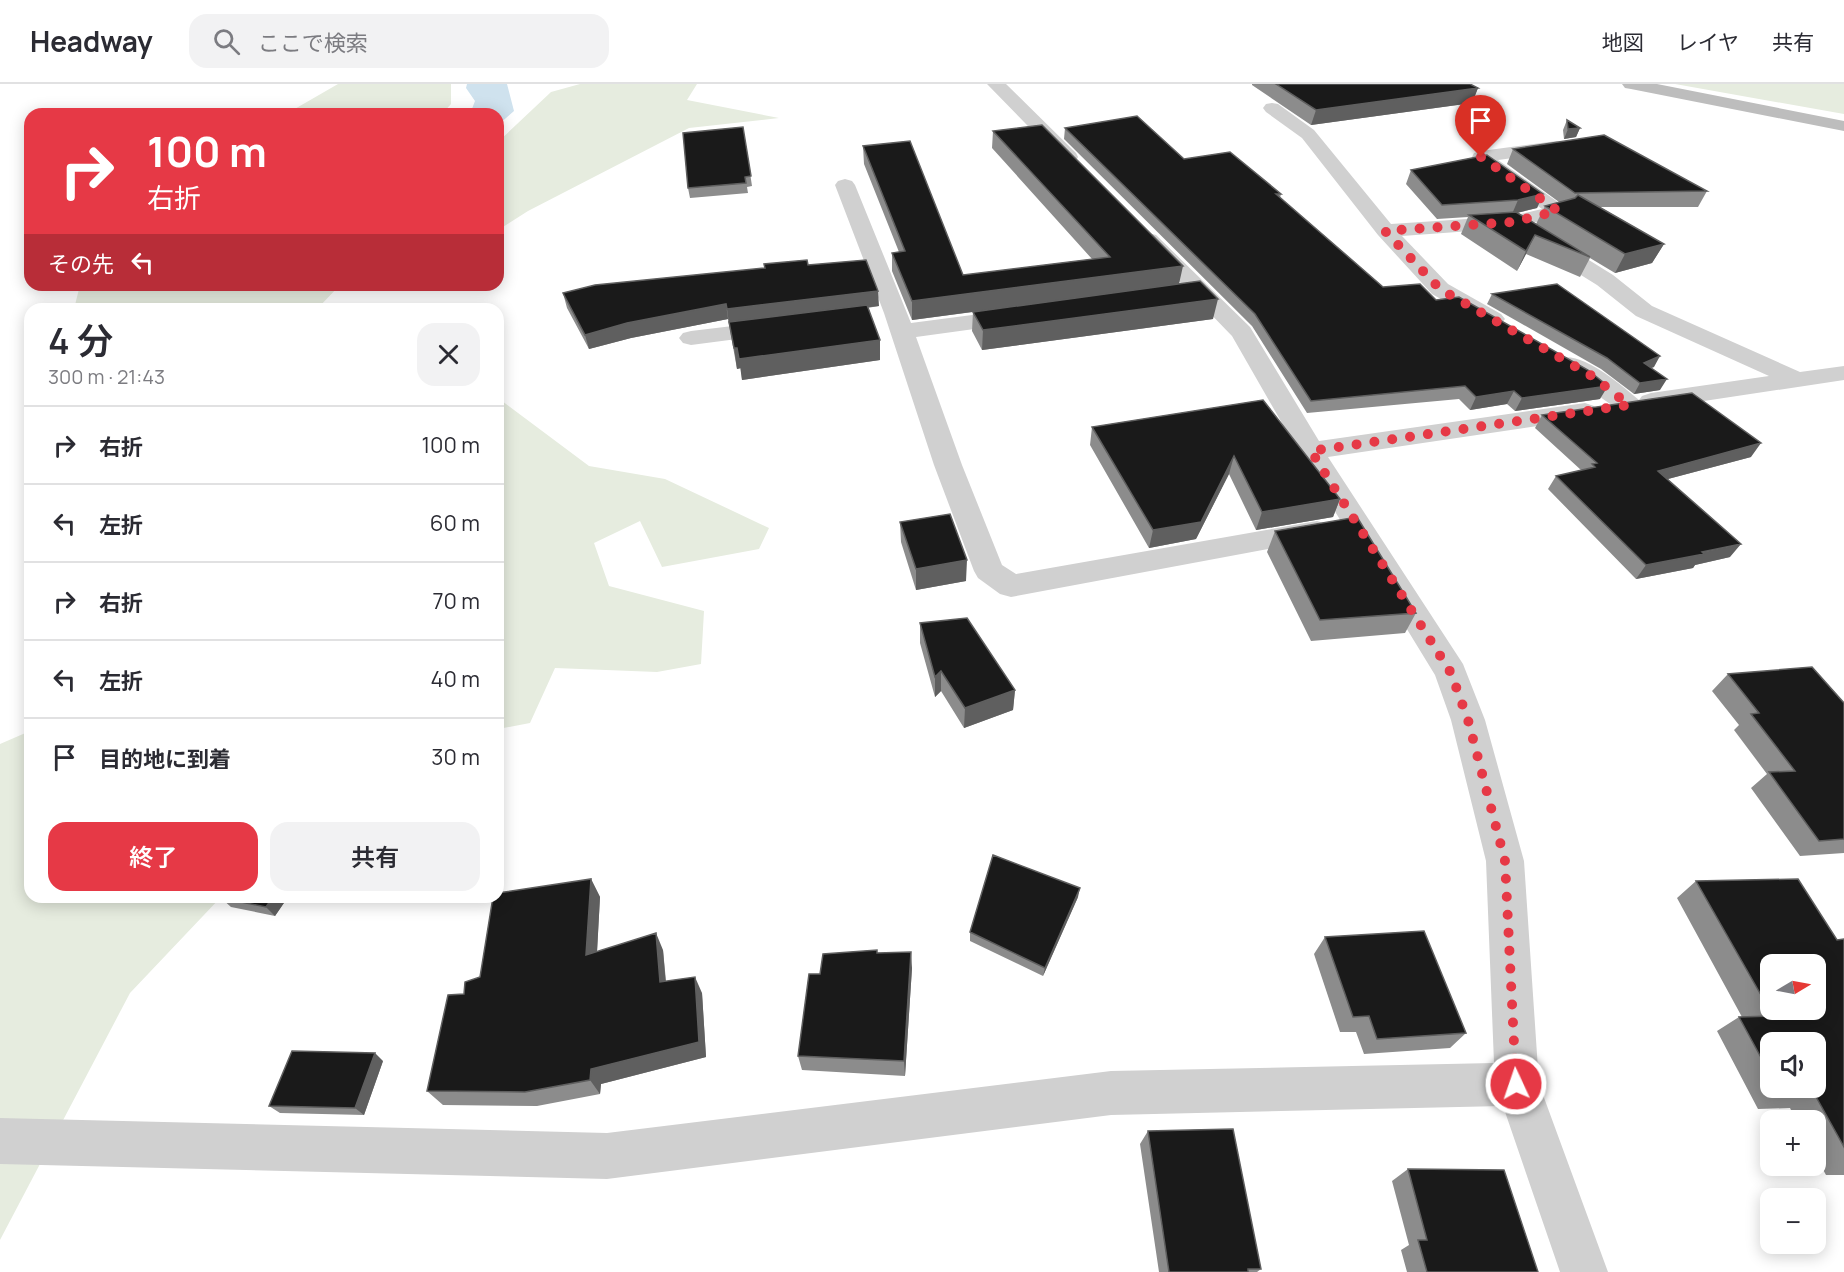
<!DOCTYPE html>
<html lang="ja">
<meta charset="utf-8">
<style>
body{margin:0;font-family:Manrope,"Noto Sans JP",sans-serif;background:#f2f2f3;color:#2b2b33;height:100vh;display:flex;flex-direction:column;font-size:22px;white-space:nowrap}
*{box-sizing:border-box;margin:0}
p{font-size:20px;color:#7c7c81}
.icon{flex:none;width:33px;height:33px;fill:none;stroke:currentColor;stroke-width:2;stroke-linecap:round;stroke-linejoin:round}
.map{position:relative;flex:1;overflow:hidden}
.panel{position:absolute;left:24px;top:219px;width:480px;height:600px;display:flex;flex-direction:column;background:#fff;border-radius:18px;box-shadow:0 3px 15px #0003}
.panel>*{flex:none}
.guide{position:absolute;left:24px;top:24px;width:480px;height:183px;border-radius:18px;box-shadow:0 3px 15px #0003;background:#e63946;color:#fff;overflow:hidden}
.needle{width:39px;rotate:80deg}
.tools{position:absolute;left:1760px;top:870px;display:grid;gap:12px}
.tools a{display:grid;place-items:center;width:66px;height:66px;border-radius:12px;background:#fff;box-shadow:0 3px 15px #0003;font-size:30px}
.pin{position:absolute;display:grid;place-items:center;width:51px;height:51px;color:#fff;margin:-62px -26px;border-radius:50% 50% 50% 0;rotate:-45deg;box-shadow:0 0 6px #0007}
.pin .icon{rotate:45deg}
.me{position:absolute;width:66px;margin:-33px;rotate:357deg;stroke-linejoin:round;filter:drop-shadow(0 0 4px #0008)}
.turn{display:flex;align-items:center;gap:21px;height:126px;padding:0 24px;font-size:27px}
.turn .icon{width:78px;height:78px;stroke-width:2.5}
.turn b{display:block;font-size:42px;line-height:51px}
.then{display:flex;align-items:center;height:57px;padding:0 24px;background:#0003;gap:12px;font-size:22px}
.round{display:grid;place-items:center;flex:none;width:63px;height:63px;border-radius:18px;background:#f2f2f3}
.summary{display:flex;align-items:center;justify-content:space-between;height:102px;padding:0 24px}
h1{font-size:36px;font-weight:600;line-height:45px}
.action{display:flex;gap:12px;margin-top:auto;padding:12px 24px}
.action a{flex:1;height:69px;border-radius:18px;background:#e63946;color:#fff;font-size:24px;font-weight:600;line-height:69px;text-align:center}
.action a+a{background:#f2f2f3;color:#2b2b33}
ul{padding:0;list-style:none}
li{display:flex;align-items:center;gap:18px;height:78px;padding:0 24px;border-top:2px solid #e1e1e2}
li div{flex:1}
li b{display:block;font-size:22px}
li em{font-style:normal}
header{display:flex;align-items:center;gap:36px;box-sizing:border-box;height:84px;padding:0 30px;background:#fff;border-bottom:2px solid #e1e1e2}
header strong{font-size:28px}
nav{display:flex;gap:33px;margin-inline-start:auto;font-size:21px}
.search{width:420px;height:54px;background:#f2f2f3;display:flex;align-items:center;gap:15px;box-sizing:border-box;padding:0 21px;border-radius:18px;color:#7c7c81;font-size:22px}
.map>svg:first-child{display:block}
.green{fill:#e6ecdf}
.water{fill:#cfe2ee}
.lines{fill:none;stroke-linecap:round;stroke-linejoin:round}
.street{fill:#d0d0d0;fill-rule:evenodd}
.secondary{fill:#bdbdbd;fill-rule:evenodd}
.wall{fill:#8c8c8c;fill-rule:evenodd}
.shaded-wall{fill:#5f5f5f}
.building{fill:#1a1a1a;stroke:#5f5f5f;stroke-width:1.5;fill-rule:evenodd}
.route{stroke:#e63946;stroke-width:10;stroke-dasharray:0 18}
</style>
<header>
<strong>Headway</strong>
<div class="search"><svg class="icon" aria-label="search" viewBox="0 0 24 24"><circle cx="10" cy="10" r="6"/><path d="M15 15l6 6"/></svg>ここで検索</div>
<nav><a>地図</a><a>レイヤ</a><a>共有</a></nav>
</header>
<div class="map">
<svg width="1844" height="1188" viewBox="0 0 1844 1188">
<rect width="100%" height="100%" fill="#fff"/>
<!-- green -->
<path class="green" d="M338 0H451V20L442 30H286Z
M580 0H697L687 16 779 34 689 44 528 127 498 146V58L551 8Z
M1675 0H1844V30Z
M80 201H340L317 225H74Z
M498 314 589 382 665 395 769 444 759 465 662 483 640 437 594 459 609 502 704 527 701 580 657 588 555 584 530 639 498 645Z
M30 647V813H221L130 909 0 1156V660Z"/>
<!-- water -->
<path class="water" d="M467 0H507L514 27 498 41V30H470L475 17 466 4Z"/>
<g class="lines">
<!-- street -->
<path class="street" d="M987 0H1006L1076 69 1078 73 1076 77H1062Z
M1272 19 1278 20 1314 46 1391 140 1512 132 1542 125 1472 73 1474 69 1481 67 1557 57 1564 59 1566 63 1564 67 1498 76 1565 123 1568 127 1565 131 1512 144 1402 152 1448 200 1501 230 1505 235 1501 240 1493 242 1485 240 1432 210 1378 151 1302 54 1266 28 1263 24 1266 20Z
M845 95 852 97 855 101 911 239 1018 225 1026 227 1030 232 1026 237 1018 239 916 253 962 381 1002 481 1016 490 1317 437 1327 440 1332 447 1327 454 1011 513 1000 510 978 494 974 487 934 381 884 229 835 101 838 97Z
M1149 149 1156 151 1250 243 1319 357 1585 319 1594 322 1598 327 1594 332 1585 335 1328 373 1463 580 1485 636 1524 777 1539 1000 1608 1188H1560L1503 1022 1111 1031 607 1095 0 1080V1034L607 1049 1111 987 1494 979 1486 777 1451 636 1435 591 1298 367 1232 252 1142 159 1138 155 1142 151Z
M1547 154 1555 155 1613 191 1652 222 1800 288 1844 282V296L1651 325 1641 322 1638 326C1631 328 1626 329 1619 326 1612 322 1560 283 1557 279L1560 274C1584 268 1621 301 1639 316L1642 312 1651 309 1769 292 1636 232 1597 201 1539 165 1536 160 1539 155Z
M775 237 783 239 787 244 783 249 691 261 683 259 679 254 683 249 691 247Z"/>
<!-- secondary -->
<path class="secondary" d="M1622 0H1657L1844 37V47L1631 5 1625 4Z"/>
</g>
<!-- wall -->
<path class="wall" d="M1252 0H1470L1478 4 1472 19 1311 41 1252 1Z
M1567 36 1580 44 1576 53 1564 55 1563 46Z
M743 43 752 102 747 103 748 109 690 114 688 104Z
M1065 44 1184 75 1281 110 1280 114 1383 203 1436 216 1600 315 1515 327 1507 320 1470 326 1459 315 1307 329 1252 242 1064 55Z
M993 47 1179 199 1213 235 982 266 972 247 973 228 912 236 892 187V169L899 168 864 80 863 62 963 191 1092 175 992 64Z
M1513 65 1707 107 1698 123H1600L1664 160 1652 179 1615 189 1590 174 1580 193 1526 170 1517 187 1461 150 1468 133 1437 135 1406 100 1411 86 1543 110 1537 124 1517 129 1536 140 1545 122 1559 118 1507 80Z
M808 181 879 222 867 224 880 256V276L742 296 741 284 737 285 728 235 631 254 589 265 567 224 563 209Z
M1492 210 1654 283 1651 284 1660 306 1634 310 1601 285 1487 220Z
M1263 316 1340 415 1333 433 1256 446 1229 390 1196 455 1149 464 1090 361 1092 343Z
M1542 331 1751 373 1668 395 1730 473 1695 481 1693 484 1636 495 1548 405 1556 392 1581 386 1535 344Z
M900 438 966 497 916 506 901 458Z
M1275 447 1416 529 1405 549 1311 557 1267 468Z
M920 539 1015 606 1013 626 964 644 941 607 935 613 920 559Z
M1728 590 1844 619V769L1800 772 1751 704 1767 690 1734 646 1739 641 1712 607Z
M591 795 600 813 597 867 663 866 666 897 702 909 706 973 601 1000 600 1010 537 1022 443 1021 427 1007 464 910 480 893Z
M1696 797 1837 856 1844 855V1091H1826L1815 1071V1036H1796L1790 1024 1758 1025 1717 947 1739 933H1742L1677 814ZM1770 958 1815 1004H1770Z
M222 813H288L275 832 231 823 221 814Z
M1078 813 1043 892 970 857V848Z
M1325 853 1466 949 1450 964 1364 970 1356 948H1340L1314 870Z
M877 866V869L912 884 905 992 802 986 798 972 820 890Z
M383 977 364 1031 280 1029 269 1022Z
M1148 1047 1261 1185 1257 1188H1159L1140 1060Z
M1408 1085 1538 1188H1407L1401 1166 1409 1161 1392 1097Z"/>
<!-- shaded-wall -->
<path class="shaded-wall" d="M1478 4 1472 19 1311 41 1316 26Z
M1580 44 1576 53 1564 55 1568 45Z
M1543 110 1537 124 1512 130 1518 116Z
M1535 151 1526 170 1517 187 1526 167Z
M1664 160 1652 179 1615 189 1625 170Z
M1183 182 1179 200 912 236V217Z
M878 207 879 222 729 240 727 225Z
M1218 215 1213 235 982 266 983 246Z
M726 220 728 235 631 254 589 265 585 251 627 239Z
M880 256V276L742 296 739 275Z
M734 264H737L741 284 737 285Z
M1660 272 1654 283 1637 289 1644 279Z
M1667 295 1660 306 1634 310 1640 299Z
M1608 302 1600 315 1515 327 1522 314Z
M1514 307 1507 320 1470 326 1476 313Z
M1761 359 1751 373 1649 400 1658 387Z
M1234 372 1229 390 1196 455 1149 464 1153 446Z
M1340 415 1333 433 1256 446 1262 428Z
M1741 460 1730 473 1695 481 1693 484 1636 495 1646 481Z
M967 476 966 497 916 506V485Z
M941 587V607L935 613V593Z
M1015 606 1013 626 964 644 965 624Z
M591 795 600 813 596 887 586 871Z
M1080 804 1078 813 1043 892 1045 884Z
M273 813H288L275 832 266 823Z
M656 849 663 866 667 914 660 898Z
M911 868 912 884 905 992 904 977Z
M695 893 702 909 706 973 601 1000 600 1010 590 996 591 985Z
M375 969 383 977 364 1031 355 1024Z"/>
<!-- building -->
<path class="building" d="M1276 0H1470L1478 4 1316 26Z
M1137 32 1184 75 1230 68 1281 110H1276L1383 203 1420 200 1436 216 1459 213 1588 286 1608 302 1522 314 1514 307 1476 313 1465 302 1311 317 1255 230 1065 44Z
M1567 36 1580 44 1568 45Z
M1042 41 1183 182 912 217 892 169 905 167 863 62 910 57 963 191 1110 173 993 47Z
M743 43 751 92 745 93 746 99 688 104 683 49Z
M1604 51 1707 107 1575 109 1513 65Z
M1487 71 1543 110 1518 116 1442 121 1411 86Z
M1578 111 1664 160 1625 170 1545 122 1575 114Z
M1516 128 1590 173 1535 151 1526 167 1469 131Z
M807 176 808 181 866 176 878 207 727 225 726 220 627 239 585 251 563 209 595 201 765 184 764 180Z
M1200 197 1218 215 983 246 973 228Z
M1557 200 1660 272 1644 279 1667 295 1640 299 1607 274 1492 210Z
M867 221 880 256 739 275 737 264H734L729 238Z
M1692 309 1761 359 1658 387 1741 460 1702 468 1704 470 1646 481 1556 392 1595 383 1592 380 1597 379 1542 331Z
M1263 316 1340 415 1262 428 1234 372 1201 438 1153 446 1092 343Z
M950 430 967 476 916 485 900 438Z
M1357 433 1416 529 1320 536 1275 447Z
M967 534 1015 606 965 624 941 587 935 593 920 539Z
M1812 583 1844 619V755L1819 757 1769 688 1795 687 1751 630 1759 629 1728 590Z
M993 771 1080 804 1045 884 970 848Z
M591 795 586 871 656 849 660 898 695 893 699 958 591 985 590 996 525 1008 427 1007 448 911 464 910 465 898 480 893 493 813H498V809Z
M1798 795 1837 856 1844 855V1063L1815 1011 1783 1012 1778 1004H1815V958H1770V990L1739 933 1773 932 1696 797ZM1770 880H1815V926H1770Z
M222 813H273L266 823 221 814Z
M1424 847 1466 949 1377 955 1369 932 1353 933 1325 853Z
M877 866V869L911 868 904 977 798 972 809 890H820L823 870Z
M292 967 375 969 355 1024 269 1022Z
M1233 1045 1261 1185H1248V1188H1169L1148 1047Z
M1408 1085 1504 1086 1538 1188H1427L1418 1156H1427Z"/>
<g class="lines">
<!-- route -->
<path class="route" d="M1481 73 1558 127 1512 138 1385 147 1440 205 1592 292 1629 321 1311 367 1451 589 1468 636 1505 777 1516 1000"/>
</g>
</svg>
<div class="tools">
<a><svg class="needle" viewBox="-14 -14 28 28"><path d="M0-13l5 13h-10z" fill="#e53935"/><path d="M0 13l5-13h-10z" fill="#7c7c81"/></svg></a>
<a><svg class="icon" aria-label="sound" viewBox="0 0 24 24"><path d="M4 9h4l5-4v14l-5-4H4zM17 9q2 3 0 6"/></svg></a>
<a>+</a>
<a>−</a>
</div>
<div class="pin" style="left:1481px;top:73px;background:#d93025"><svg class="icon" aria-label="arrive" viewBox="0 0 24 24"><path d="M6 21V4h12l-3 4 3 4H6"/></svg></div>
<svg class="me" style="left:1516px;top:1000px" viewBox="-20 -20 40 40"><circle r="17" fill="#e63946" stroke="#fff" stroke-width="3"/><path d="M0-11L8 9 0 5-8 9z" fill="#fff"/></svg>
<div class="guide">
<div class="turn"><svg class="icon" aria-label="right" viewBox="0 0 24 24"><path d="M7 20v-9h11M14 6l5 5-5 5"/></svg><div><b>100 m</b>右折</div></div>
<div class="then">その先<svg class="icon" aria-label="left" viewBox="0 0 24 24"><path d="M17 20v-9H6M10 6l-5 5 5 5"/></svg></div>
</div>
<section class="panel">
<div class="summary"><div><h1>4 分</h1><p>300 m · 21:43</p></div><a class="round"><svg class="icon" aria-label="close" viewBox="0 0 24 24"><path d="M6 6l12 12M18 6L6 18"/></svg></a></div>
<ul>
<li><svg class="icon" aria-label="right" viewBox="0 0 24 24"><path d="M7 20v-9h11M14 6l5 5-5 5"/></svg><div><b>右折</b></div><em>100 m</em></li>
<li><svg class="icon" aria-label="left" viewBox="0 0 24 24"><path d="M17 20v-9H6M10 6l-5 5 5 5"/></svg><div><b>左折</b></div><em>60 m</em></li>
<li><svg class="icon" aria-label="right" viewBox="0 0 24 24"><path d="M7 20v-9h11M14 6l5 5-5 5"/></svg><div><b>右折</b></div><em>70 m</em></li>
<li><svg class="icon" aria-label="left" viewBox="0 0 24 24"><path d="M17 20v-9H6M10 6l-5 5 5 5"/></svg><div><b>左折</b></div><em>40 m</em></li>
<li><svg class="icon" aria-label="arrive" viewBox="0 0 24 24"><path d="M6 21V4h12l-3 4 3 4H6"/></svg><div><b>目的地に到着</b></div><em>30 m</em></li>
</ul>
<div class="action"><a>終了</a><a>共有</a></div>
</section>
</div>
